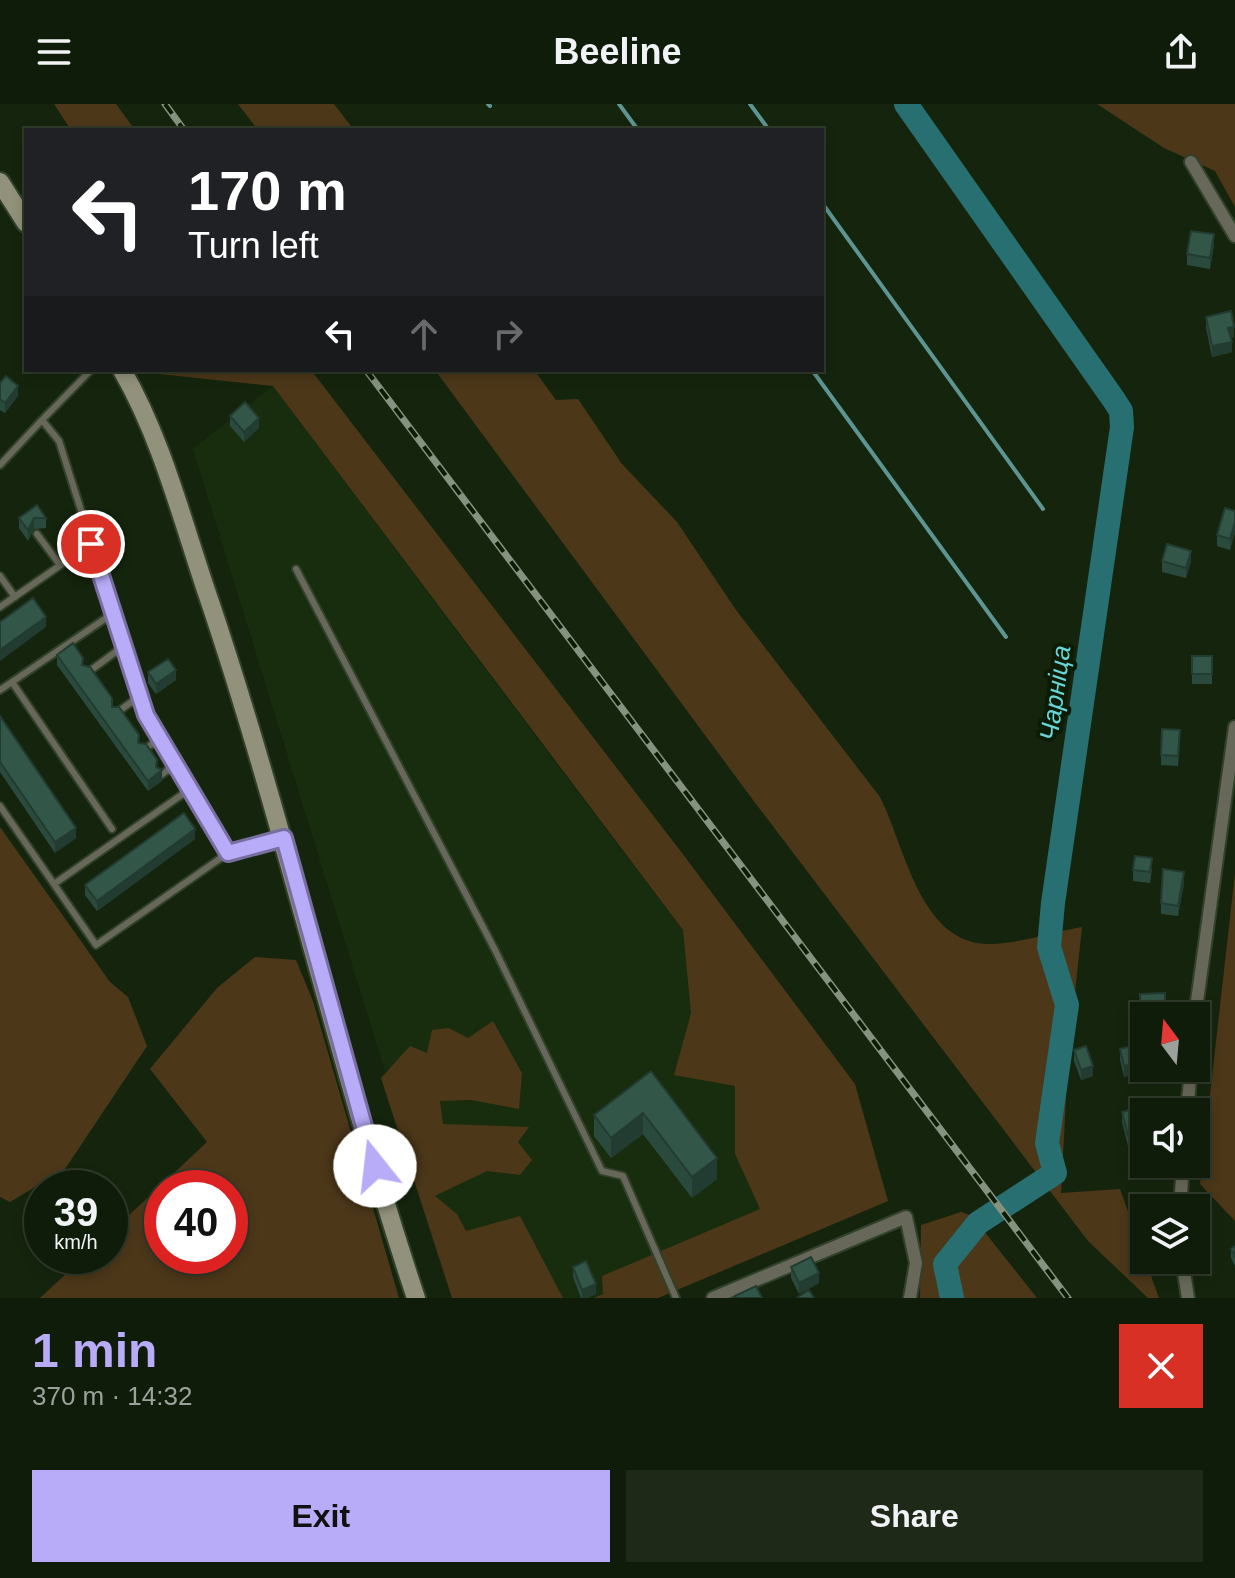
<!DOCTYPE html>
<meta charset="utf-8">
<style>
body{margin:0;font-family:Helvetica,sans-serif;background:#1e2918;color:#f1f3f6;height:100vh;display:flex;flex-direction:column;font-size:30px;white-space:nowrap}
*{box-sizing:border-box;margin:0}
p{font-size:26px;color:#9ca19c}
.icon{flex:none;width:44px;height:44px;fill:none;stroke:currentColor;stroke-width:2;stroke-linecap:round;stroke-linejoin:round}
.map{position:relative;height:1194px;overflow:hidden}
.drawer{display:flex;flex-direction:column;background:#101c0a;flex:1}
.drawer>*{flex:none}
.hud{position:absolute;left:24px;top:24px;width:800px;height:244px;border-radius:0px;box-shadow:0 4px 12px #0003,0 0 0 2px #303a2b;background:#202124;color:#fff;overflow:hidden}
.needle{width:52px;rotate:344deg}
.tools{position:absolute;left:1130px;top:898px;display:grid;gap:16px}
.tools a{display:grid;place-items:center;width:80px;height:80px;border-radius:0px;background:#101c0a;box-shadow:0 4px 12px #0003,0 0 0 2px #303a2b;font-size:40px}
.speed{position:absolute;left:24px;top:1066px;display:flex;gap:16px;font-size:40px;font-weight:700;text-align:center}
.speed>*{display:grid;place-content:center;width:104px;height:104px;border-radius:50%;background:#101c0a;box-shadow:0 4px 12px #0003,0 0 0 2px #303a2b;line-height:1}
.speed small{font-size:20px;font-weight:400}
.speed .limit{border:12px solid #d22;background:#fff;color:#111}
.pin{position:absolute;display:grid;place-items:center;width:68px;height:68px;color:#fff;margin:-34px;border:4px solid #fff;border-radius:50%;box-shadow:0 2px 8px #0007}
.me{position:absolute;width:88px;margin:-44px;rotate:344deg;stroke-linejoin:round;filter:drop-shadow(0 0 6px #0008)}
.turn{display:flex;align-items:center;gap:28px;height:168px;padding:0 32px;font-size:36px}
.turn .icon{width:104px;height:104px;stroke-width:2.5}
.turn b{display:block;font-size:56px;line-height:68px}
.lanes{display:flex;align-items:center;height:76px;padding:0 32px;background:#0003;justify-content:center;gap:40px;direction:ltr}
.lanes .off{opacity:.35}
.round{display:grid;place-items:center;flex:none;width:84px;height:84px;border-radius:0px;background:#1e2918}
.summary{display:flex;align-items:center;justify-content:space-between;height:136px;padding:0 32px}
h1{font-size:48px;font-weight:700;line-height:60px;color:#b8abf7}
.button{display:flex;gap:16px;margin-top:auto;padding:16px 32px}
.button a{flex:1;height:92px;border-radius:0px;background:#b8abf7;color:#111;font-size:32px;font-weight:700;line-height:92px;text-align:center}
.button a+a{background:#1e2918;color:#f1f3f6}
header{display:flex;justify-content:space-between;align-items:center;height:104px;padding:0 32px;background:#101c0a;font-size:36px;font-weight:700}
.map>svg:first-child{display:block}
.built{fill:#182c0e}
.green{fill:#4c3719;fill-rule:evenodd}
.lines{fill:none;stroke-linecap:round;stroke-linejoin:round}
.stream{stroke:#5e9491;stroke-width:4}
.river{stroke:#276f71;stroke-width:24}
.lane-casing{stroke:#31412a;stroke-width:10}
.street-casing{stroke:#31412a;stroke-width:16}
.secondary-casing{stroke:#31412a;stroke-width:22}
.lane{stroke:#68685a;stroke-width:6}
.street{stroke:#68685a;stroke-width:12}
.secondary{stroke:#92917b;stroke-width:18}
.rail-casing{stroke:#85927f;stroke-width:7}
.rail{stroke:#0c1b04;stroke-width:4;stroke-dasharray:12;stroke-linecap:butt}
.wall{fill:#2b4a3e}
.shaded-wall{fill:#233c32}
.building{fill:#325648;stroke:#233c32;stroke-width:2}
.route-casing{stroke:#786fa1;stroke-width:20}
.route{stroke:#b8abf7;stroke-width:14}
.labels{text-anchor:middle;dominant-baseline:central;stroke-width:8;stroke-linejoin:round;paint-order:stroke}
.water-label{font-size:26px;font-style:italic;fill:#68d5d9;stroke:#0c1b04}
</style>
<header><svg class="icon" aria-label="menu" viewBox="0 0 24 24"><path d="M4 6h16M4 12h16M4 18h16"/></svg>Beeline<svg class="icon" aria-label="share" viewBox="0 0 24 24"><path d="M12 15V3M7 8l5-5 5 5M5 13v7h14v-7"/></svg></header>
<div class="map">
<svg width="1235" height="1194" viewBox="0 0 1235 1194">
<rect width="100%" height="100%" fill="#15250d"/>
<!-- built -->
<path class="built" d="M273 282 549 650 888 1097 658 1194H455L193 345Z"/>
<!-- green -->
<path class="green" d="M54 0H116L135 26H71Z
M238 0H334L354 26H258Z
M1097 0H1235V103L1215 67 1164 44Z
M157 266H311L682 749 855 980 888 1097 658 1194H594L603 1190 602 1172 760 1105 735 1050V982L674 971 691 909 683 826 273 282 159 270Z
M435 266H534L556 296 578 295 622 360 677 418 736 506 880 693C905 742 920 842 991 840 1021 839 1053 828 1082 823L1068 956 1061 1089 1120 1085 1159 1194H1148L1088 1137 753 696Z
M0 723 110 878 128 893 147 942 65 1065 10 1098 0 1093Z
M1235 769V1117L1200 1080Z
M255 853 296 856 313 897 399 1194H40L85 1152H110V1129L207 1038 150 965 217 884ZM162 1084H230V1152H162Z
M493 917 522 969 519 1005 471 996 440 997 443 1020 529 1023 518 1038 532 1056 520 1071 487 1067 435 1092 457 1110 466 1127 520 1112 563 1194H452L381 974 410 942 427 949 432 926 449 924 468 934Z
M961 1108 972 1112 1037 1194H920L921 1121Z"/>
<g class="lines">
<!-- stream -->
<path class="stream" d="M488 0 490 2
M619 0 638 26
M750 0 769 26
M822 99 1043 405
M812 266 1006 533"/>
<!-- river -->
<path class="river" d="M906 0 1114 296 1121 307 1122 323 1053 799 1049 843 1067 901 1047 1039 1055 1069 978 1119 945 1160 952 1194"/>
<!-- lane casing -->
<g class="lane-casing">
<path id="lane" d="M91 266 42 316 59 337 146 611 228 749
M0 361 42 316
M37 430 60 461
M296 465 495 846 602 1067 623 1072 676 1194
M0 472 15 493
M0 503 91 440
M87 569 125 541
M12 578 112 725
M0 586 115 508
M116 609 140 592
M143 646 160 635
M161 671 176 660
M0 702 96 841 228 749 280 735
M54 780 190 685"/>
</g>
<!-- street casing -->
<g class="street-casing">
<path id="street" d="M1191 58 1235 132
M1195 912 1235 623
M1187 1008 1191 964
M1180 1104 1183 1060
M1182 1156 1188 1194
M713 1194 906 1113 916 1159 910 1194"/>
</g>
<!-- secondary casing -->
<g class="secondary-casing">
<path id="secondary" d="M0 78 26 119
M122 266C163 337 183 420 210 498 287 727 339 964 416 1194"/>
</g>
<!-- lane -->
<use href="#lane" class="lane"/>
<!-- street -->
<use href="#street" class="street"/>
<!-- secondary -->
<use href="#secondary" class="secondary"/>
<!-- rail casing -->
<g class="rail-casing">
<path id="rail" d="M165 0 184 26
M366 266 1068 1194"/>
</g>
<!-- rail -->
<use href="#rail" class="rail"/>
</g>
<!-- wall -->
<path class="wall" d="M1214 141 1210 165 1187 161V150Z
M1206 213 1234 233 1231 234 1232 248 1212 253 1206 224Z
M0 279 18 292 5 309 0 306Z
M230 312 259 324 244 338 230 322Z
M1235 407V428L1230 446 1217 442V431Z
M19 414H46V424L34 425 28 437 19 424Z
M1162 457H1191L1186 474 1162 468Z
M57 551 83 562 157 664 162 677 148 687 57 561Z
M1192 552H1212V580H1192Z
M148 568 176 576 156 590 148 579Z
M0 612 76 734 55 749 0 668Z
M1180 636 1178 662 1161 661V651Z
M195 735 97 807 85 791V781Z
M1152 765 1150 779 1133 777V766Z
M1184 779 1178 812 1161 810V799Z
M1165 889V912H1144V917H1140V890Z
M1120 945 1149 964V966L1124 973 1120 956Z
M1074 946 1093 972 1081 976 1074 957Z
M651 967 717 1075 692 1094 643 1030 611 1054 594 1032V1011Z
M1122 1008 1144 1038 1128 1042 1122 1018Z
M1235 1142V1162L1231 1154V1145Z
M573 1163 596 1190 587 1194H581L573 1173Z
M791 1163 819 1179 799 1190 791 1174Z"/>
<!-- shaded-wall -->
<path class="shaded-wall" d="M1214 130V141L1210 165V154Z
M1234 223V233L1228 235V224Z
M1232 238V248L1212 253V242Z
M18 282V292L5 309V299Z
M259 314V324L244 338V328Z
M34 414V425L28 437V426Z
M1235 418V428L1230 446V435Z
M1191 447V457L1186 474V464Z
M46 513V523L0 557V546Z
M176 566V576L156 590V580Z
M157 656V666H162V677L148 687V677L156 663Z
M76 724V734L55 749V738Z
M195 725V735L97 807V797Z
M1184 768V779L1178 812V802Z
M1144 957V964H1149V966L1124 973V962Z
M1093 962V972L1081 976V966Z
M643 1009V1030L611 1054V1034Z
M1144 1028V1038L1128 1042V1032Z
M717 1054V1075L692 1094V1073Z
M819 1169V1179L799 1190V1179Z
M596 1180V1190L587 1194H582V1186Z"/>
<!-- building -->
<path class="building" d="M1191 127 1214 130 1210 154 1187 150Z
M1231 207 1234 223 1228 224 1232 238 1212 242 1206 213Z
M6 272 18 282 5 299 0 295V279Z
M245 298 259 314 244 328 230 312Z
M37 401 46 414H34L28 426 19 414Z
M1225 404 1235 407V418L1230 435 1217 431Z
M1167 440 1191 447 1186 464 1162 457Z
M33 494 46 513 0 546V518Z
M73 539 83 554 82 561 90 563 112 594V603H119L139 631 138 639 146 640 157 656 156 663 162 666 148 677 57 551Z
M1192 552H1212V570H1192Z
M168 555 176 566 156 580 148 568Z
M0 612 76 724 55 738 0 658Z
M1162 625 1180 626 1178 652 1161 651Z
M184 709 195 725 97 797 85 781Z
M1135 752 1152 754 1150 768 1133 766Z
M1163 765 1184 768 1178 802 1161 799Z
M1165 889V906L1140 907V890Z
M1144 939V957L1124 962 1120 945Z
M1086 942 1093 962 1081 966 1074 946Z
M651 967 717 1054 692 1073 643 1009 611 1034 594 1011Z
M1137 1004 1144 1028 1128 1032 1122 1008Z
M1235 1142V1153L1231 1145Z
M811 1153 819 1169 799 1179 791 1163Z
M586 1157 596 1180 582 1186 573 1163Z
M756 1182 762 1194H736L735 1192Z
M809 1186 814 1194H799L798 1193Z"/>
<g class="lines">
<!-- route casing -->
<g class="route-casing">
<path id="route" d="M91 440 146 611 228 749 284 734 375 1062"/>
</g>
<!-- route -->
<use href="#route" class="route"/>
</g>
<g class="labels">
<!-- water labels -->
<g class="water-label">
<text transform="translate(1055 589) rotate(-82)">Чарніца</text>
</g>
</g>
</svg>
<div class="tools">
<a><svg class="needle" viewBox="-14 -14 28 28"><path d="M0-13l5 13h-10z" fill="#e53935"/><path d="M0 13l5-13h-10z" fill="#9ca19c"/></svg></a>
<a><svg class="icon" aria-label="sound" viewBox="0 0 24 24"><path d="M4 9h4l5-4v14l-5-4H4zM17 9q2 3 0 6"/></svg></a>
<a><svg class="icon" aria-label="layers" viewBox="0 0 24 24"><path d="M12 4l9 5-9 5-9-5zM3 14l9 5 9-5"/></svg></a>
</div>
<div class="speed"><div>39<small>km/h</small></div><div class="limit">40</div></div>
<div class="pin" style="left:91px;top:440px;background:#d93025"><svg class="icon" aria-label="arrive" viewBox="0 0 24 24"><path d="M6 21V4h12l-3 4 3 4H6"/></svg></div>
<svg class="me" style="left:375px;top:1062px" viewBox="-20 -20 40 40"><circle r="19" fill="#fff"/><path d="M0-13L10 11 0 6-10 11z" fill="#b8abf7"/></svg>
<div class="hud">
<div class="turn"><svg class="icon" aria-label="left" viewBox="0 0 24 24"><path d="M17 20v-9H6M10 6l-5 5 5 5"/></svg><div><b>170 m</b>Turn left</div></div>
<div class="lanes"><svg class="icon" aria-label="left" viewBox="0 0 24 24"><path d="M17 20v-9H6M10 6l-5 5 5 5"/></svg><svg class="icon off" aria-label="ahead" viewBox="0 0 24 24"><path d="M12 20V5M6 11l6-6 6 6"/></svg><svg class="icon off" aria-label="right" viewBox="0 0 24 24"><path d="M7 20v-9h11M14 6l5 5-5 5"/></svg></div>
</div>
</div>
<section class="drawer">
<div class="summary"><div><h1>1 min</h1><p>370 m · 14:32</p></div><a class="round" style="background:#d93025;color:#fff"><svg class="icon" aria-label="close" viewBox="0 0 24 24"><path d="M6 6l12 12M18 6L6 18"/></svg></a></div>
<div class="button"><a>Exit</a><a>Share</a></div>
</section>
